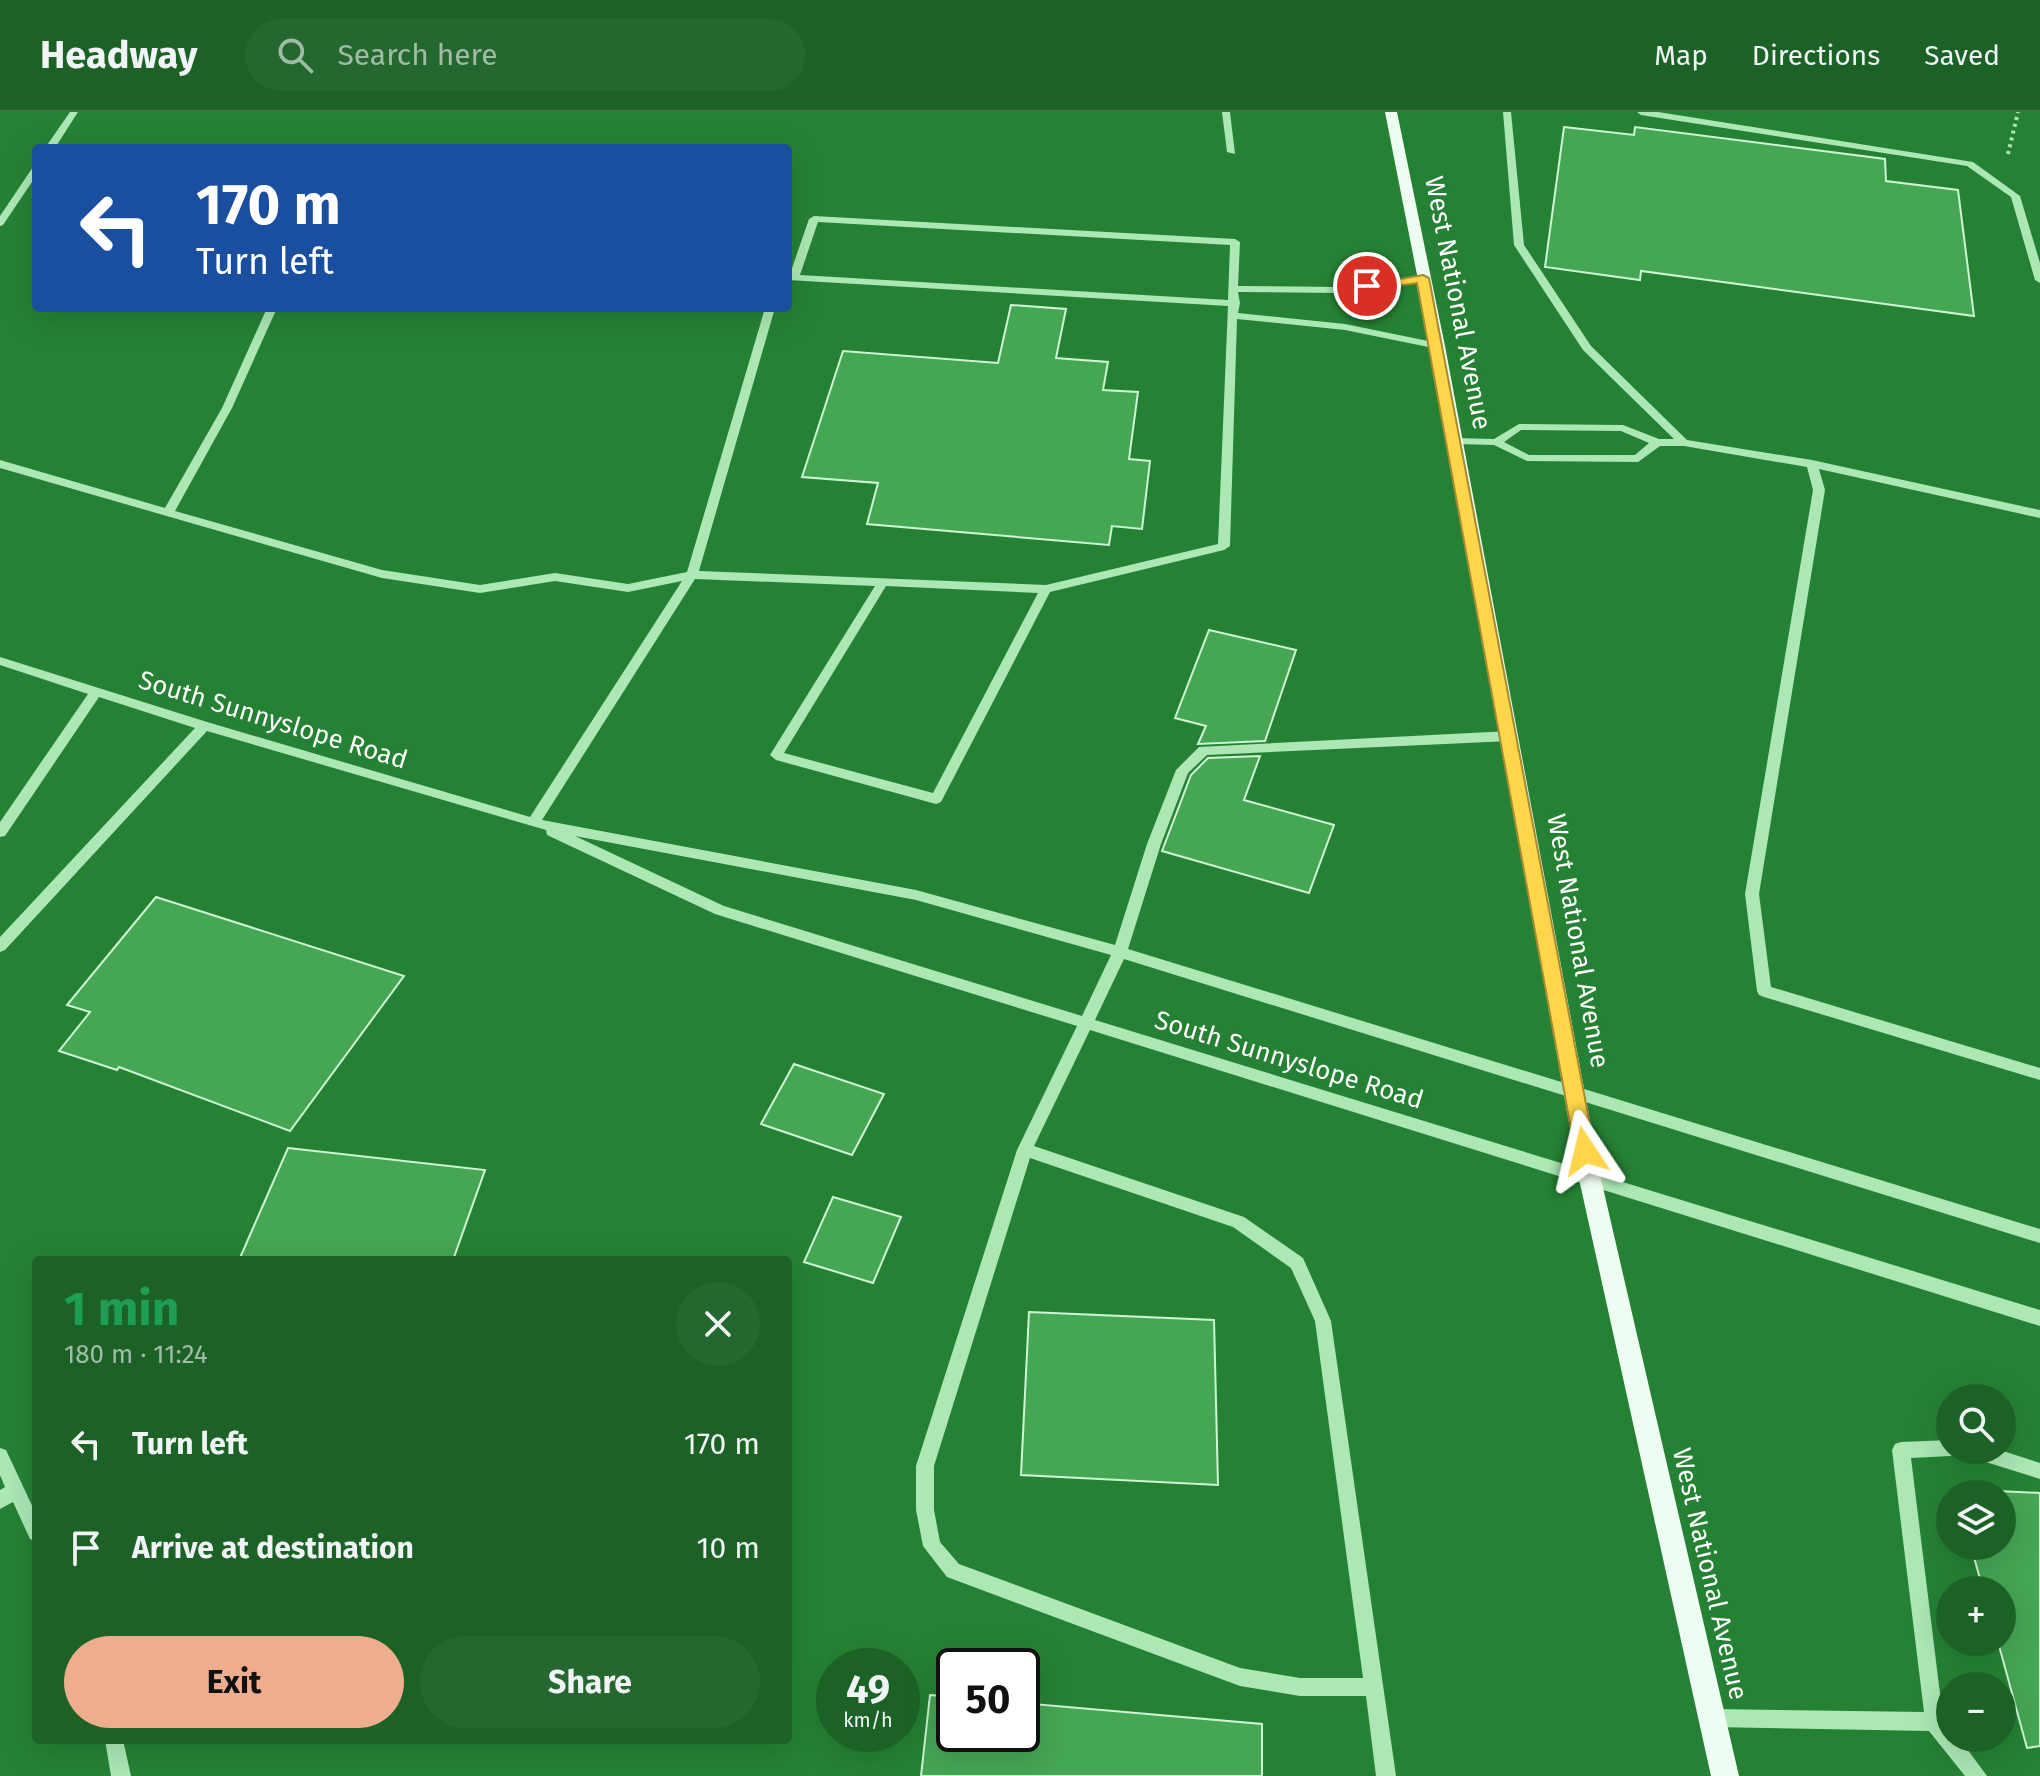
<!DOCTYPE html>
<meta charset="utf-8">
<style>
body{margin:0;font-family:"Fira Sans",sans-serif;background:#25682f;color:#f1f3f6;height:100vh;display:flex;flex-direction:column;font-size:30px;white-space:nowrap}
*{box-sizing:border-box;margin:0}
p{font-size:26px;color:#a0bca7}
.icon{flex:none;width:44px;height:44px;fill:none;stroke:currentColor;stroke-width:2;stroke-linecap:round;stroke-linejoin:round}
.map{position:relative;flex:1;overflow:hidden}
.drawer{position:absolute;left:32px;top:1144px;width:760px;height:488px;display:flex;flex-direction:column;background:#1c6227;border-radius:8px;box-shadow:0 8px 32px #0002}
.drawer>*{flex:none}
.top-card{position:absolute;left:32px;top:32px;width:760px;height:168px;border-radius:8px;box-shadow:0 8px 32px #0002;background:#1a4fa0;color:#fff;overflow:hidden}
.controls{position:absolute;left:1936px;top:1272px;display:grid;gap:16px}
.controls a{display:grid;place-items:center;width:80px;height:80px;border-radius:50%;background:#1c6227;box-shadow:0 8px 32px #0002;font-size:40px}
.speed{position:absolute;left:816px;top:1536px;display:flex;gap:16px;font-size:40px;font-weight:700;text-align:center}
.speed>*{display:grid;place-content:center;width:104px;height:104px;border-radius:50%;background:#1c6227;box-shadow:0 8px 32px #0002;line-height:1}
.speed small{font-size:20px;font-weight:400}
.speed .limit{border:4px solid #111;border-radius:12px;background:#fff;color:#111}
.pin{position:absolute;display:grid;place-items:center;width:68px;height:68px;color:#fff;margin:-34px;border:4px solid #fff;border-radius:50%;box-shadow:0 2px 8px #0007}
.me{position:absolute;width:88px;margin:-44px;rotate:350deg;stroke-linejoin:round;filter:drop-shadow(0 0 6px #0008)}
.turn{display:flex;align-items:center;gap:28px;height:168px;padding:0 32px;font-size:36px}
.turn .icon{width:104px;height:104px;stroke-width:2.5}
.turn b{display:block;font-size:56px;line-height:68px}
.round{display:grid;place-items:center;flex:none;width:84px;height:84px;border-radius:42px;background:#25682f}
.overview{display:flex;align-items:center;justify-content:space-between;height:136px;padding:0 32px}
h1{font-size:48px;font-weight:700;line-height:60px;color:#1e9e55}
.button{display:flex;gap:16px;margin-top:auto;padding:16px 32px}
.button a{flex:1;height:92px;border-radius:48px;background:#eead8d;color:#111;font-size:32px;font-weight:700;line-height:92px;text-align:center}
.button a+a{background:#25682f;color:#f1f3f6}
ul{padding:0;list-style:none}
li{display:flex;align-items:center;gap:24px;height:104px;padding:0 32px}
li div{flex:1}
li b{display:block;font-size:30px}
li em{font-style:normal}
header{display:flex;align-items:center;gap:48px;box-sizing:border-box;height:112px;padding:0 40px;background:#1c6227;border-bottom:2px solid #3a7644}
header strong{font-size:38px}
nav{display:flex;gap:44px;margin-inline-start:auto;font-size:28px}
.search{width:560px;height:72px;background:#25682f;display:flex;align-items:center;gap:20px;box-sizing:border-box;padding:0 28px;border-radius:44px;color:#a0bca7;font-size:30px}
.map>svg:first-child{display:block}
.building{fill:#45a654;stroke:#d0f5d5;stroke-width:2}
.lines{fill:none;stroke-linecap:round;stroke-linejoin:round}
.path{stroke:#ace7b5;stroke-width:4;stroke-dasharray:3 4;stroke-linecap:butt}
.minor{fill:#ace7b5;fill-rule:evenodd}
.major{fill:#eefdf1;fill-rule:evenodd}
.route{fill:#ffd54a;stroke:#a68a30;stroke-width:2}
.labels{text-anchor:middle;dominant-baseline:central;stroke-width:8;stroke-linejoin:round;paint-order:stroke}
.street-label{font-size:26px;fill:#fff;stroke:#258234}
</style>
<header>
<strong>Headway</strong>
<div class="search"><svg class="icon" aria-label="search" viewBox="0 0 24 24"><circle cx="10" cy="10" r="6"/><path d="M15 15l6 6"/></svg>Search here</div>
<nav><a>Map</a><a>Directions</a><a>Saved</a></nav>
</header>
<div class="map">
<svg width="2040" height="1664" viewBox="0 0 2040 1664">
<rect width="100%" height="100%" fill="#258234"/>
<!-- building -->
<path class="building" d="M1564 15 1634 23 1635 15 1885 47 1886 69 1958 78 1974 204 1641 159 1640 168 1545 155Z
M1011 193 1066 197 1056 246 1108 250 1103 278 1138 280 1129 347 1150 349 1142 417 1112 414 1109 433 867 412 878 371 802 365 843 239 998 251Z
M1209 518 1296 538 1265 629 1198 632 1206 614 1175 606Z
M1260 644 1244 688 1334 713 1309 781 1162 739 1191 663 1208 646Z
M156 785 404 864 290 1019 119 955 117 958 59 939 90 900 67 893Z
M794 952 884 982 852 1043 761 1012Z
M288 1036 485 1058 453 1148H239Z
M833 1085 901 1105 873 1171 804 1150Z
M1029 1200 1214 1208 1218 1373 1021 1363Z
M1955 1377 2040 1381V1634L2027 1636 1998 1530H2002V1478H1983L1971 1434H2002V1382H1957Z
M930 1583 954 1585V1622H1022V1591L1262 1612V1664H921Z"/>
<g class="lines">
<!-- path -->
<path class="path" d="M2008 42 2018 0"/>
<!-- minor -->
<path class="minor" d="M70 0H78L55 36H45Z
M1222 0H1230L1235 42 1227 40Z
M1503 0H1511L1524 133 1591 234 1687 328 1812 348 2040 398V406L1819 357 1825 378 1759 782 1771 875 2040 956V968L1764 885 1759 883 1757 879 1745 782 1813 378 1807 355 1684 334H1660L1638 350 1527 349 1494 333 1455 332 1450 329 1455 326 1494 327 1519 312 1623 313 1659 327H1674L1583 238 1514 133ZM1521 318 1621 319 1649 331 1635 343H1529L1504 330Z
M1637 0H1658L1973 50 2020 84 2040 151V171L2035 168 2011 85 1967 54 1641 3Z
M36 54V64L3 113 0 114V104L33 55Z
M814 104 1235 127 1240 130 1238 174 1339 175 1423 163 1428 166 1427 168 1339 181 1238 180 1240 191 1238 201 1345 212 1438 231 1443 234 1438 237 1345 218 1237 207 1230 434 1224 438 1050 480 941 690 936 692 776 648 770 643 875 474 695 467 542 708 916 778 1115 833 1147 732 1176 658 1199 635 1510 619 1516 624 1510 629 1207 643 1188 661 1161 732 1128 837 2040 1117V1131L1124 847 1095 908 2040 1198V1214L1090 918 1034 1034 1244 1105 1303 1146 1331 1209 1396 1664H1376L1366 1584H1300L1240 1574 947 1465 923 1434 916 1398V1354L1017 1038 1077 914 715 802 547 723 546 718 207 619 5 838 0 840V825L195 616 99 585 5 724 0 725V710L88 582 0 553V545L207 610 530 705 682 469 628 480 555 469 480 481 382 466 0 356V348L165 396 222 296 267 196H277L232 296 175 399 382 458 480 473 555 461 628 472 687 460 765 196H775L699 459 1046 473 1218 432 1228 194 788 168V162H790L809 107ZM818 110 1230 133 1228 188 800 163ZM886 474 1038 481 933 681 784 641ZM575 724 916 788 1111 843 1082 904 724 794ZM1030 1046 1233 1115 1291 1156 1315 1209 1363 1566H1300L1240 1556 959 1452 940 1430 934 1398V1354Z
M1950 1328V1338H1958L1956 1342 1950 1344 1911 1346 1943 1606 1950 1615V1626H1959L1987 1664H1965L1929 1619 1712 1615 1705 1613 1703 1606 1705 1599 1712 1597 1924 1600 1892 1338 1895 1332 1901 1330Z
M0 1336 6 1338 36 1402V1430L30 1427 13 1390 0 1397V1378L5 1375 0 1363Z
M1964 1338H2000L2040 1351V1367L1973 1346 1967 1344Z
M105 1628H123L131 1664H111Z"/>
<!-- major -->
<path class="major" d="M1385 0H1397L1445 234 1601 1067 1739 1664H1711L1579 1067 1431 234Z"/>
</g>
<!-- route -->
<path class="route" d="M1423 163 1429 166 1595 1039 1585 1047 1575 1039 1417 171 1367 178 1360 174Z"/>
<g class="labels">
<!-- street labels -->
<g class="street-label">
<text transform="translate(1458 191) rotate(79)">West National Avenue</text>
<text transform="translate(273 608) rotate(17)">South Sunnyslope Road</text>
<text transform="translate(1578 829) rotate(80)">West National Avenue</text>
<text transform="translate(1289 948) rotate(17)">South Sunnyslope Road</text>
<text transform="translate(1710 1462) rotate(77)">West National Avenue</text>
</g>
</g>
</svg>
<div class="controls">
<a><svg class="icon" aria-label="search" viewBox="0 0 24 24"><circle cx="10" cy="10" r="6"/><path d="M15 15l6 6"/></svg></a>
<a><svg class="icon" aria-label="layers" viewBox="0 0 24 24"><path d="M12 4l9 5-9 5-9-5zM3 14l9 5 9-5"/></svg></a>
<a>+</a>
<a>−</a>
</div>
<div class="speed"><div>49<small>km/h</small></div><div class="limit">50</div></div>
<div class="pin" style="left:1367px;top:174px;background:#d93025"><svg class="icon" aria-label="arrive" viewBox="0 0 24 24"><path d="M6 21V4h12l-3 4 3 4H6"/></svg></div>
<svg class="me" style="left:1585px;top:1039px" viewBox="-20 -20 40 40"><path d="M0-17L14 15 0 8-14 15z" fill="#ffd54a" stroke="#fff" stroke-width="4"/></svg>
<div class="top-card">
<div class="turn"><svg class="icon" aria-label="left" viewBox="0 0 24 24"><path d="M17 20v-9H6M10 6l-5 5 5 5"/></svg><div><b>170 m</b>Turn left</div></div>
</div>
<section class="drawer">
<div class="overview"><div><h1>1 min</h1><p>180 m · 11:24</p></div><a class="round"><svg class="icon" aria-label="close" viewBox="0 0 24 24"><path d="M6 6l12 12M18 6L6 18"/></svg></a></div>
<ul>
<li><svg class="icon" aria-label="left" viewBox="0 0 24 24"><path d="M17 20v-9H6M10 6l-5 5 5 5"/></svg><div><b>Turn left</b></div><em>170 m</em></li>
<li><svg class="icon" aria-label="arrive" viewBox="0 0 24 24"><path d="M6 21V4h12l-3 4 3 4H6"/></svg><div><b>Arrive at destination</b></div><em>10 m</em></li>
</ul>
<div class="button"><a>Exit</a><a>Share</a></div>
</section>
</div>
